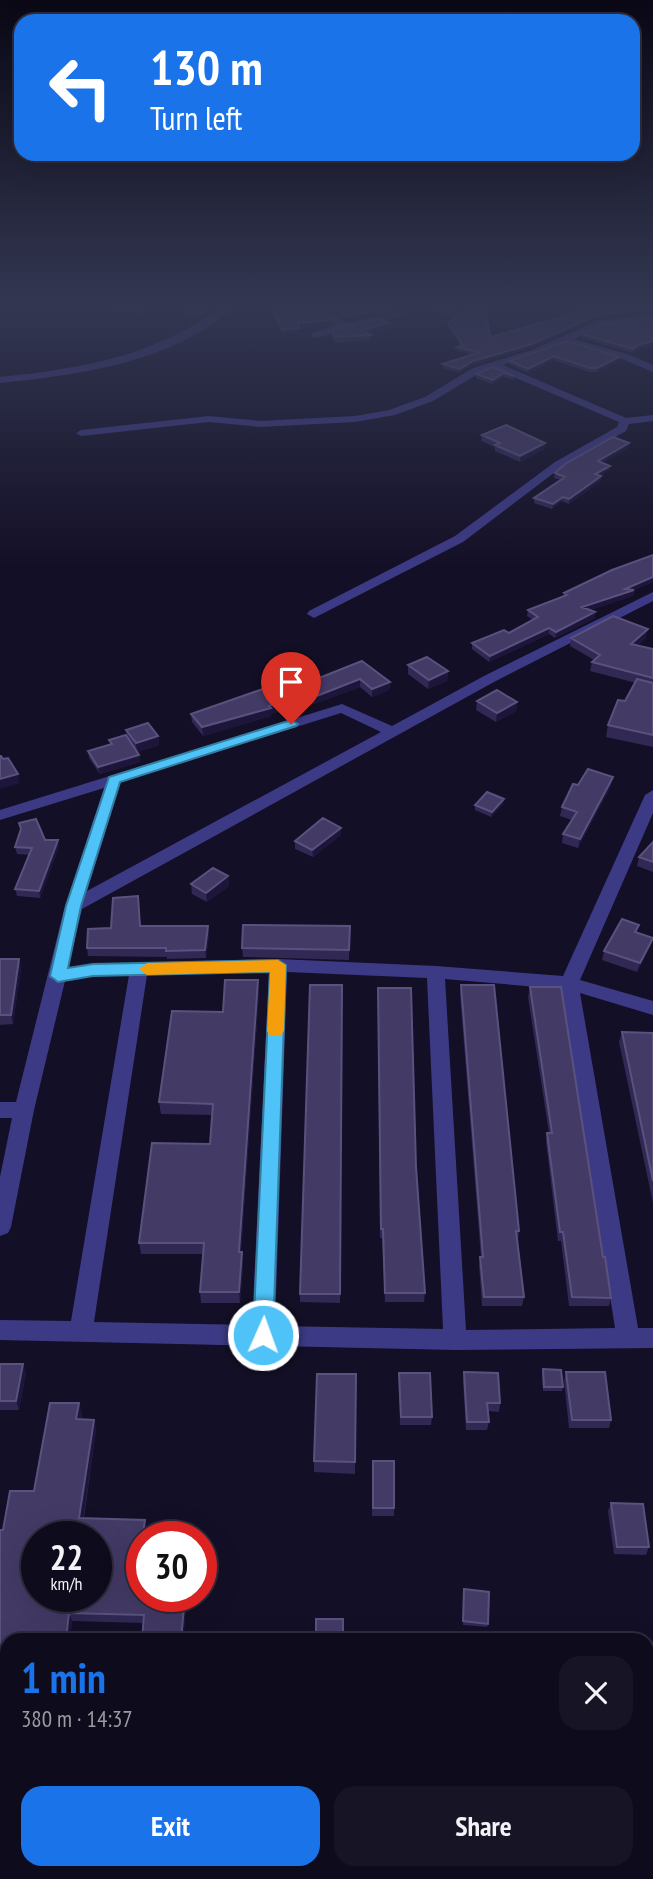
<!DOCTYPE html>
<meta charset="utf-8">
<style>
body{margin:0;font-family:"PT Sans Narrow",sans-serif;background:#171425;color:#f1f3f6;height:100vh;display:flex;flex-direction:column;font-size:26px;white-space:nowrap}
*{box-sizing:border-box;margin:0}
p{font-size:23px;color:#9b9ba3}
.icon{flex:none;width:38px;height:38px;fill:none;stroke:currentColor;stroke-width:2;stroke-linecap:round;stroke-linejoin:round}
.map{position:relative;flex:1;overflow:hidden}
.sheet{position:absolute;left:0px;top:1633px;width:654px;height:247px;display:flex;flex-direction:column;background:#0e0b1c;border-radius:21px 21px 0 0;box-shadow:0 7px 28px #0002,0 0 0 2px #2e2b3b}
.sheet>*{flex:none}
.hud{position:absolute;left:14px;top:14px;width:626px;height:147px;border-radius:21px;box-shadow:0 7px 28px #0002,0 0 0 2px #2e2b3b;background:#1a73e8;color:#fff;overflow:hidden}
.speed{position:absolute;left:21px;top:1521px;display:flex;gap:14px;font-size:35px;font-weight:700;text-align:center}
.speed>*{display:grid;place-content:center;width:91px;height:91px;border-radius:50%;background:#0e0b1c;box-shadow:0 7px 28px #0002,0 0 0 2px #2e2b3b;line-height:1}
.speed small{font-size:18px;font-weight:400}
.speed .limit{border:10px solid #d22;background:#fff;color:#111}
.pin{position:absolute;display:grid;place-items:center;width:60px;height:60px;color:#fff;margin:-72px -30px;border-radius:50% 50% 50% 0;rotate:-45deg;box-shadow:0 0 7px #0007}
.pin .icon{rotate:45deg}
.me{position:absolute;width:77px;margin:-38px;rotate:2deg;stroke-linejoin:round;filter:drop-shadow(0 0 5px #0008)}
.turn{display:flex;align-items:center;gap:24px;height:147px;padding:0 21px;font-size:32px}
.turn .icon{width:91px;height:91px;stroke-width:2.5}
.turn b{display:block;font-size:49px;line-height:60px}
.round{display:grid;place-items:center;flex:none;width:74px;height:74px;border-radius:21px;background:#171425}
.summary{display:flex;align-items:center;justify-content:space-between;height:119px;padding:0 21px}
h1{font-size:42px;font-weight:700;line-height:52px;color:#1a73e8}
.cta{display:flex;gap:14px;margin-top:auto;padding:14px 21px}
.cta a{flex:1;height:80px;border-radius:21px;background:#1a73e8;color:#fff;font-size:28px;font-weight:700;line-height:80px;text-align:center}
.cta a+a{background:#171425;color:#f1f3f6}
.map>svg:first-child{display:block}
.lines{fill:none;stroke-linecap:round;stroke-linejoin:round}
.minor{fill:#3d3a85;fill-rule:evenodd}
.wall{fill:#312854}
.shaded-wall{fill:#1d163a}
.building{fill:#433a66;stroke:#5a527e;stroke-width:2;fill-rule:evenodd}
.route{fill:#4fc3f7;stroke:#337fa1;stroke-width:2}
.slow{fill:#f59e0b}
</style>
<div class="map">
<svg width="653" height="1879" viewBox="0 0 653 1879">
<rect width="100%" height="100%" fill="#130f26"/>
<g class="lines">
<!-- minor -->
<path class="minor" d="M0 304H30L0 309Z
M226 304H237C174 363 82 374 0 383V377C86 368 155 356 226 304Z
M312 304H322L345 323 400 312 405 315 315 338 312 337V333L336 325Z
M438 304H448L454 311 446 313Z
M490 304H500V308L492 310Z
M653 314V320L603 326 574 339 630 355 653 365V372L622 359 566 342 503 365 626 418 653 415V421L629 424 626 431 563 466 463 542 314 618 307 614 309 611 455 536 555 462 617 427 619 422 493 368 481 372 433 401 395 415 355 422 260 427 209 422 81 436 76 433 81 430 209 416 260 421 355 416 389 410 425 397 473 368 532 350 598 321Z
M653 592V601L494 682 82 909 68 968 93 964 278 959 436 966 563 976 645 795 653 790V813L580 980 653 1001V1015L580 993 638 1328H653V1348L455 1350 0 1340V1320L71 1321 129 975 93 976 65 981 34 1110 11 1227 8 1233 0 1236V1177L12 1118H0V1102H16L65 906 104 788 0 820V810L342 704 392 726 484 676ZM341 713 381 732 87 891 121 782ZM269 972 252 1325 94 1322 147 975ZM287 972 427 978 443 1329 275 1326ZM445 979 561 989 615 1328 466 1330Z
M648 1727H653V1755H648Z
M0 1729H7V1757H0Z
M188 1872H218L217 1879H187Z"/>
</g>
<!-- wall -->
<path class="wall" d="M112 304H152L143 313 112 310 111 306Z
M217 304 199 319 186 317V313Z
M267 304H313L331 324 299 327V332L283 334Z
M327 304H415L399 309 346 320Z
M433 304H438L443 310V314L440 315Z
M452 304H483L491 337 653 304V312L597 319 531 348 472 365 459 373 443 368V364L472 354 457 351V347L461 346 448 327V323L470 306 456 310Z
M653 319V345L637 349 633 353 582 338V334Z
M389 329 370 334 371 335V340L335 343 332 336V331Z
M567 341 619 357 618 361 597 372H589L554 360 528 373 510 365V361Z
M493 367 514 376V380L504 377 492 384 476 378V374Z
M482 435 545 443 544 449 520 462 495 451V447L481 441Z
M629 447 602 463 609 470 600 475 601 480 569 504 562 501 552 509 534 503V498L561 480 554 478 555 473Z
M653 555V582L634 590 633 596 590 610 595 618 555 638 549 634 489 662 472 649V643L509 633 533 620 527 616 528 610 563 597 564 593Z
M571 638H646L637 646 653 649V747L606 737 608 725 625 701 636 683 590 671 592 662 594 660 570 646Z
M362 661 390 682 389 690 372 697 360 687 314 704 301 693V685Z
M408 665 448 671 447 681 428 689 408 674Z
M296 697V705L271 714V716L203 736 192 722 191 714Z
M477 701 517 702 516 711 496 722 476 710Z
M126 730 158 736 159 745 137 752 139 755 140 762 100 774 89 758 88 751 110 744 109 740 127 737Z
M578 785 611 786 578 848 562 843 563 834 572 820 560 816 562 807Z
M504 799 503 804 491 817 475 810V805Z
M19 823 59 847 40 898 17 896 15 889 29 855 17 854 15 847 21 831Z
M341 835 313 857 295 849V841Z
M653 842V872L637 866 639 857Z
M228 876 229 886 207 902 192 894 191 884Z
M138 896 140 926H208L209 934 206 958 167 959V957L88 956 87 948 111 928Z
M639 925 637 932 653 938 650 947 637 972 602 960 604 951Z
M350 926 349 960 243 957 242 948Z
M0 959H19L21 968 13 1024 0 1025Z
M342 985 340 1303 300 1302V1294Z
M461 985 519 1231 518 1240 524 1297 522 1306H482L479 1265 481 1257 460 994Z
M530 987 603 1257 611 1298 609 1306H569L561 1241H558L546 1142 547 1133H549L528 997Z
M259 992 241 1252H242L243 1263 240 1303H201L200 1292 203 1254H141L139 1243 210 1144 212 1115 161 1114 159 1102 223 1012Z
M378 997 416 1167 425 1293 424 1302H385L382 1238H380Z
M622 1032 653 1033V1203L619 1042Z
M0 1364 26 1373 19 1410H0Z
M543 1369 563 1387 562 1391H543L542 1374Z
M464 1372 500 1403 499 1412 488 1411 489 1422 487 1430H466L463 1381Z
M566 1372 611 1420 609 1428H569L564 1380Z
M399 1373 432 1417 431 1425H400Z
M356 1374 355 1474 314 1472V1461Z
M82 1413 81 1420H94L96 1430 84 1518 145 1520 147 1529 142 1596H187L183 1640 143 1623 72 1621 70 1640H7V1683H0V1530H3L34 1491Z
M373 1461 394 1508V1516H372Z
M611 1503 649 1547 646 1555 614 1554 608 1511Z
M464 1589 488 1624 487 1627 463 1625Z
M7 1785V1869H0V1825Z
M648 1829 653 1861V1865L648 1871Z
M573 1872H615L573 1874Z"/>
<!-- shaded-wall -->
<path class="shaded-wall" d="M148 304H152L143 313V309Z
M212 304H217L199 319V315Z
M403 304H415L399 309 346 320V316Z
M464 304H478L456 310 457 306Z
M653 308V311L597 319 531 348 472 365 459 373 460 369 473 361 597 315Z
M331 320V324L298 327V323Z
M389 323V329L363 336V330Z
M299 328V332L283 334V330Z
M653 341V345L637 349 633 353V349L638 345Z
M554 356V360L528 373V369Z
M619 357 618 361 597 372V368Z
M504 373V377L492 384 493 380Z
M545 443 544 449 520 462V456Z
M629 443V447L598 465V461Z
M610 466 609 470 595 478V474Z
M601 476V480L569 504V499Z
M563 497 562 501 552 509 553 504Z
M653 577V582L634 590 633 596 581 613 582 607Z
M595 612V618L555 638 556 632Z
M549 628V634L489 662 490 656Z
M648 629 646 638 629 653 631 644Z
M448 671 447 681 428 689 429 680Z
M360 679V687L314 704V697Z
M390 682 389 690 372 697V689Z
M296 697V705L271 714V716L203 736 202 727Z
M517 702 516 711 496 722 497 713Z
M158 736 159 745 137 752 136 743Z
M139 755 140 762 100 774 98 767Z
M18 774 20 783 0 789V779Z
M613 777 611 786 578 848 580 839Z
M504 799 503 804 491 817 492 812Z
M341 828V835L313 857 312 850Z
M58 840 59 847 40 898 39 891Z
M228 876 229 886 207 902 206 893Z
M208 926 209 934 206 958 205 950Z
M653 938 650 947 637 972 640 963Z
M19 959 21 968 13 1024 11 1015Z
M258 980 259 992 240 1263 239 1252Z
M242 1252 243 1263 240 1303 239 1292Z
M23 1364 26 1373 19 1410 16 1401Z
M79 1403 82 1413 79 1429 76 1419Z
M94 1420 96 1430 82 1527 79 1518Z
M145 1520 147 1529 146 1536 143 1533Z
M185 1596H187L183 1640H181Z
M69 1613 72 1621 70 1640H66Z"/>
<!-- building -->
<path class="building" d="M112 304H148L143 309 111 306Z
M193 304H212L199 315 186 313Z
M269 304H313L331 320 298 323 299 328 283 330Z
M331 304H403L346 316Z
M436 304H438L443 310 440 311Z
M473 304H483L491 337 607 304H653V308L597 315 532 344 473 361 460 369 443 364 480 352 457 347 463 345 448 323Z
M381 318 389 323 363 330 371 335 335 337 332 331Z
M653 319V341L638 345 633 349 582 334 604 325Z
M567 341 619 357 597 368H590L554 356 528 369 510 361Z
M493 367 514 376 504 373 493 380 476 374Z
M506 425 545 443 520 456 495 445 500 443 482 435Z
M613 437 629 443 598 461 610 466 595 474 601 476 569 499 563 497 553 504 534 498 565 477 555 473 565 464Z
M653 555V577L625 589 634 590 582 607 595 612 556 632 549 628 490 656 472 643 504 630 509 633 538 617 528 610 567 595 564 593 612 570Z
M613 616 648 629 631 644 653 649V678L592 662 600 655 571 638Z
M427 657 448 671 429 680 408 665Z
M362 661 390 682 372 689 360 679 314 697 301 685Z
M637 679 653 683V735L608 725 618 700 625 701Z
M283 682 296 697 269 706 271 708 202 727 191 714Z
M497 690 517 702 497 713 477 701Z
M148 723 158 736 136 743 126 730Z
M126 735 139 755 98 767 88 751 112 744 109 740Z
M0 756H1L3 759 8 758 18 774 0 779Z
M588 769 613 777 580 839 563 834 577 812 562 807 573 784 578 785Z
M487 792 504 799 492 812 475 805Z
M323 818 341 828 312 850 295 841Z
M36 819 45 840H58L39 891 15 889 32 848 15 847 21 829 19 823Z
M653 842V862L639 857Z
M213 868 228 876 206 893 191 884Z
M138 896 140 926H208L205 950 166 951V948H87L88 929 111 928 113 898Z
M622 919 639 925 635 932 653 938 640 963 604 951Z
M243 925 350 926 349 950 242 948Z
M0 959H19L11 1015H0Z
M225 980H258L239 1252H242L239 1292H200L204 1243H139L152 1143 210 1144 213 1104 159 1102 172 1011 223 1012Z
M310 985H342L340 1294H300Z
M461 985H494L519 1231H516L524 1297H484L480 1257H483Z
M530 987H561L603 1257H605L611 1298 572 1297 563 1232H560L547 1133H552Z
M378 988H411L416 1167 425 1293H385L383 1229H381Z
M622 1032 653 1033V1181Z
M0 1364H23L16 1401H0Z
M543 1369 561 1370 563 1387H544Z
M464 1372 498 1373 500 1403H487L489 1422H467Z
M566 1372H605L611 1420H572Z
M399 1373H430L432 1417H401Z
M317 1374H356L355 1462 314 1461Z
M50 1403H79L76 1419 94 1420 79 1518 145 1520 143 1533H190V1536H142V1596H185L181 1640H142L144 1615 69 1613 66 1640H7V1676H0V1530H3L10 1491H34ZM37 1536H96V1596H37Z
M373 1461H394V1508H373Z
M611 1503 643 1504 649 1547H617Z
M464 1589 489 1592 488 1624 463 1621Z
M316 1619H343V1640H289V1639L316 1637Z
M435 1634V1640H397V1635Z
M7 1785V1865L0 1864V1825Z
M648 1829 653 1861V1864H648Z
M224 1872H292L291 1879H223Z
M468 1872H492V1879H469Z
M100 1873V1879H52V1875Z"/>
<!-- sky -->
<linearGradient id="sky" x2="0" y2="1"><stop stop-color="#0a0815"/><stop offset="0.54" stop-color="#333752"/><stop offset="1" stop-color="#333752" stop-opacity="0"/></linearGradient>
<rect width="653" height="567" fill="url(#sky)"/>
<!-- route -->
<path class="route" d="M291 720 298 724 296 726 120 782 81 906 68 968 93 964 278 960 286 965 273 1335 270 1342 263 1345 256 1342 253 1335 270 972 93 976 58 982 50 976 66 906 109 777Z"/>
<!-- slow -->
<path class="slow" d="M278 960 286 965 284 1031 281 1035H269L267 1031 270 972 147 975 139 969 147 963Z"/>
</svg>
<div class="speed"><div>22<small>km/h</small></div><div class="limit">30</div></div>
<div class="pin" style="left:291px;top:724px;background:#d93025"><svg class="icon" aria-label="arrive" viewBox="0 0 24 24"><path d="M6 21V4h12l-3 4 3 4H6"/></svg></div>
<svg class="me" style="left:263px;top:1335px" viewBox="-20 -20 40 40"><circle r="17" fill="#4fc3f7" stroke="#fff" stroke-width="3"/><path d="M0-11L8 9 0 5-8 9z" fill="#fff"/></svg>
<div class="hud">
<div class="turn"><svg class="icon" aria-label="left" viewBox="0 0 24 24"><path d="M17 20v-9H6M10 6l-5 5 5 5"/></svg><div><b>130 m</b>Turn left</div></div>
</div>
<section class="sheet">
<div class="summary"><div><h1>1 min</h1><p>380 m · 14:37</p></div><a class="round"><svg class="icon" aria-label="close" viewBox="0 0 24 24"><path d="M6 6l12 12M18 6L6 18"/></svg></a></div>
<div class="cta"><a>Exit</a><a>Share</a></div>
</section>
</div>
